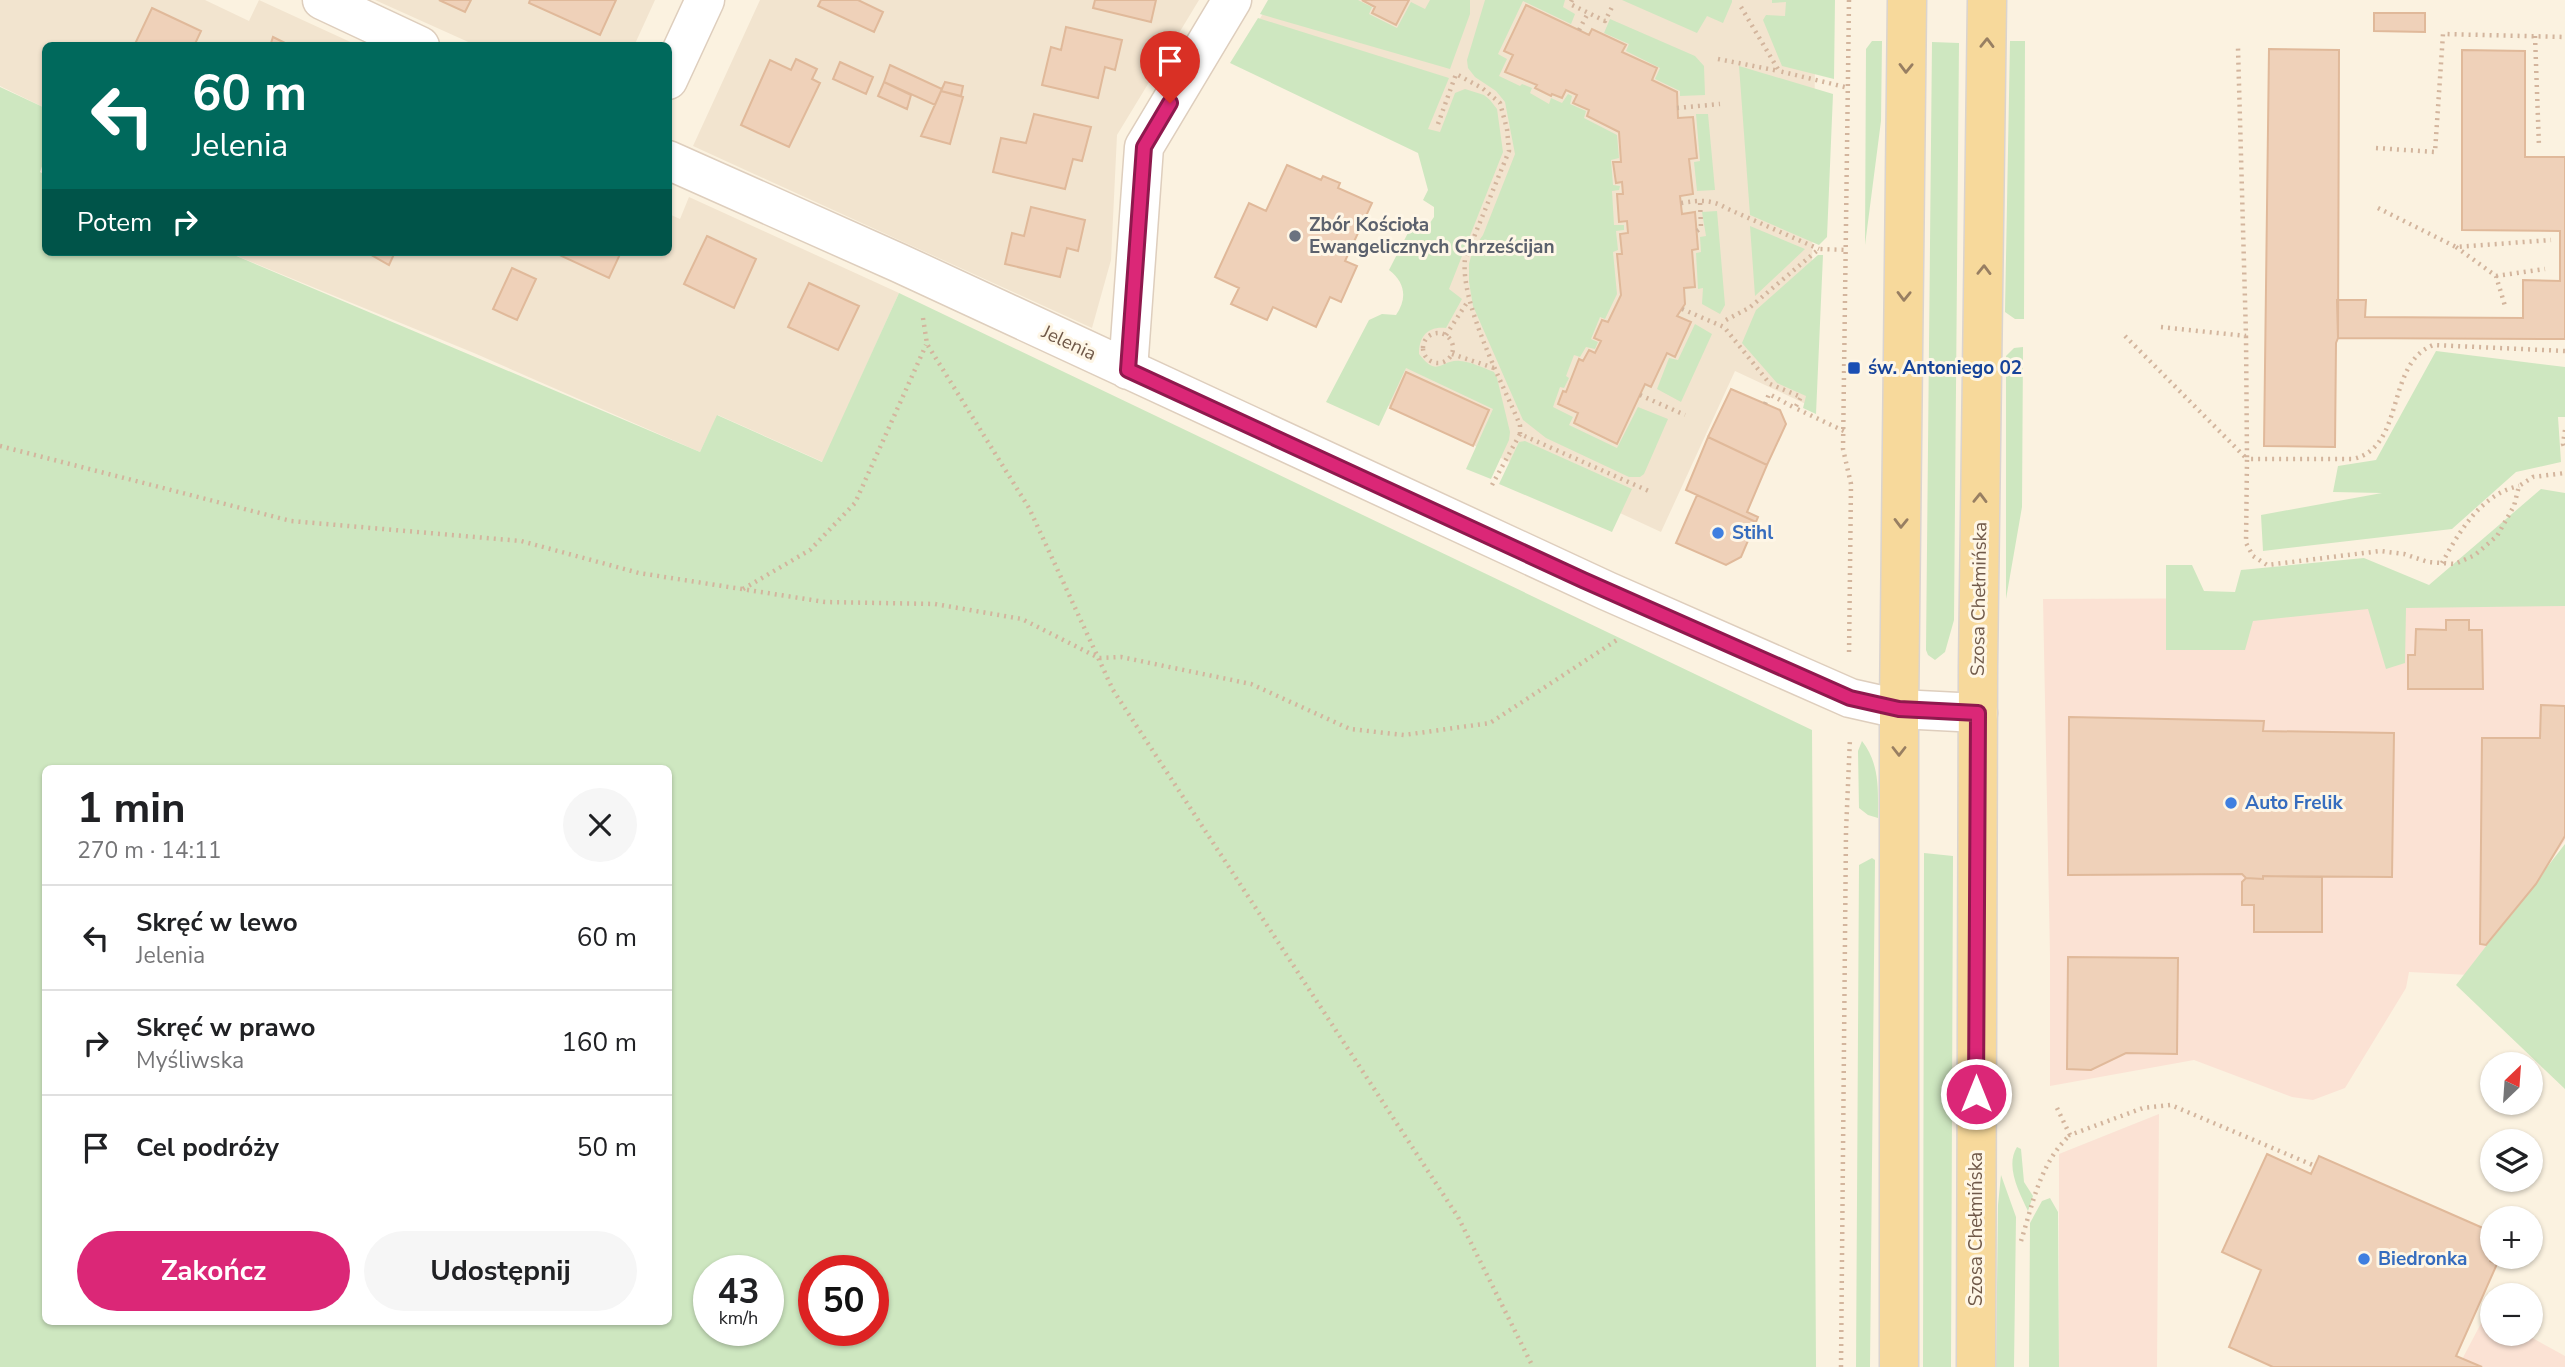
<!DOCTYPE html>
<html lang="pl">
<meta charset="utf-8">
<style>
body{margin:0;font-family:"Nunito Sans",sans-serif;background:#f6f6f6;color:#202124;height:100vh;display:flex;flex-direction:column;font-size:26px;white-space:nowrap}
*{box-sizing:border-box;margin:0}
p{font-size:23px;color:#757577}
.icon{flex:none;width:38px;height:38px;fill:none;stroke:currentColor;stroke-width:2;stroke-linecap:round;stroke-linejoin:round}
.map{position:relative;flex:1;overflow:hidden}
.details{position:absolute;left:42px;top:765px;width:630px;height:560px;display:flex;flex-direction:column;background:#fff;border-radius:10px;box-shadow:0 2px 5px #0004}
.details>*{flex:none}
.banner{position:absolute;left:42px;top:42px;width:630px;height:214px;border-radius:10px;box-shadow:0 2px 5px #0004;background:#00695c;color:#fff;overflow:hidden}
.needle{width:46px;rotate:25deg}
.buttons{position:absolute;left:2480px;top:1052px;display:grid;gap:14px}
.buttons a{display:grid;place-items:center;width:63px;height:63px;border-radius:50%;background:#fff;box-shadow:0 2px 5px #0004;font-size:35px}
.speed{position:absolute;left:693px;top:1255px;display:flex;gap:14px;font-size:35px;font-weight:700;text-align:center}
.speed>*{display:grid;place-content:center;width:91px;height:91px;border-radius:50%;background:#fff;box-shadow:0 2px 5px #0004;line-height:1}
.speed small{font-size:18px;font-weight:400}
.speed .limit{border:10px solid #d22;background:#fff;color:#111}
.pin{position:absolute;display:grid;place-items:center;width:60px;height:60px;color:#fff;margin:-72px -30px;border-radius:50% 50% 50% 0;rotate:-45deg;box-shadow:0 0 7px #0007}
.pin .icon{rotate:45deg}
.me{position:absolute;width:77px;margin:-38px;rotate:0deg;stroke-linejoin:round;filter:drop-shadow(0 0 5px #0008)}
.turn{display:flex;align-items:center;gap:24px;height:147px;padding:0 35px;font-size:32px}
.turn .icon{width:91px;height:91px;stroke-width:2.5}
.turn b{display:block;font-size:49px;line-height:60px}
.then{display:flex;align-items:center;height:66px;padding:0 35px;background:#0003;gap:14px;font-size:26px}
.round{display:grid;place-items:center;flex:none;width:74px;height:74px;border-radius:37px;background:#f6f6f6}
.overview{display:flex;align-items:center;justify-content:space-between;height:119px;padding:0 35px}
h1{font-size:42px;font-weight:700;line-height:52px}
.button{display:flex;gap:14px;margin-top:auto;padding:14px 35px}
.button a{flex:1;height:80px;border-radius:42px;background:#db2777;color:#fff;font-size:28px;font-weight:700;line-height:80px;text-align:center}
.button a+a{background:#f6f6f6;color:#202124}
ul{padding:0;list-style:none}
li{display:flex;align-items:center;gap:21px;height:105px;padding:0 35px;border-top:2px solid #e0e0e0}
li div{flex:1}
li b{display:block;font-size:26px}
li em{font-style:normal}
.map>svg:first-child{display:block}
.residential{fill:#f2e4cf}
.commercial{fill:#fbe2d4}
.green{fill:#cee7c0;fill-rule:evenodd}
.building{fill:#efd1b9;stroke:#e0b99a;stroke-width:2}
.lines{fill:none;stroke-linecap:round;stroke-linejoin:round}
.minor-casing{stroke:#decebd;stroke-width:41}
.major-casing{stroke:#dad4d0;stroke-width:41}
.path{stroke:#d3b59d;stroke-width:4.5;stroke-dasharray:2 5;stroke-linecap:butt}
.minor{stroke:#fff;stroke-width:38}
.major{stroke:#f7d99b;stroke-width:38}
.oneway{stroke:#987f62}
.route-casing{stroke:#8e194d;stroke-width:18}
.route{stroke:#db2777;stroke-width:12}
.worship-dot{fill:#6b7280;stroke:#fef6e6;stroke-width:2.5}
.transit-dot{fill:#1a4fb4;stroke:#fef6e6;stroke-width:2.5}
.shop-dot{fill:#3f7fe0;stroke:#fef6e6;stroke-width:2.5}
.labels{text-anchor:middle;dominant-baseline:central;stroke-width:6;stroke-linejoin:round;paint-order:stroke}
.worship-label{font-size:19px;font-weight:bold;fill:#5b616d;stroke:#fef6e6;text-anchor:start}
.street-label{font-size:19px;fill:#705949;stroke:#fef6e6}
.transit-label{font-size:19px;font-weight:bold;fill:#164399;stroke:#fef6e6;text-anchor:start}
.shop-label{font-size:19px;font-weight:bold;fill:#366cbe;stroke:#fef6e6;text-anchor:start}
</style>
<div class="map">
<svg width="2565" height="1367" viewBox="0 0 2565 1367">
<rect width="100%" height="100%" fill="#fbf2e0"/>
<!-- residential -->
<path class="residential" d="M0 0H205L249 21 259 0 357 45 46 46 45 108 0 86Z
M375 0H655L634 46 475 45Z
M760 0H1199L1117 135 1111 260 1092 328 693 146Z
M1271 0H1816L1810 406 1735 371 1661 532 1369 397 1479 155 1243 47Z
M689 197 899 293 823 462 718 415 700 452 474 353 227 252H668L669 214 680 219Z"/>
<!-- commercial -->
<path class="commercial" d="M2565 597V840L2536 884 2509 977 2409 972 2406 988 2345 1088 2313 1100 2292 1097 2194 1060 2050 1086V956L2043 599Z
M2159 1114 2157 1367H2059V1154Z
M2487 1312 2492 1315V1334H2525L2565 1356V1367H2458Z"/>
<!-- green -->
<path class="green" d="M1268 0H1358L1372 7 1369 14 1397 28 1411 2 1425 9 1430 0H1470V14L1450 69 1260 14Z
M1485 0H1565L1563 7 1575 14 1571 24 1523 1 1498 54 1507 59 1499 76 1520 86 1522 84 1532 88 1530 93 1549 104 1551 98 1562 103 1568 94 1572 96 1570 104 1586 111 1584 118 1617 135 1619 158 1611 160 1613 185 1620 186 1619 190 1612 191 1614 225H1624V230L1616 231 1618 250 1613 252 1617 294 1605 319 1600 317 1591 339 1598 342 1595 349 1586 347 1580 357 1574 355 1566 376 1569 378 1564 388 1560 387 1553 407 1573 417 1569 425 1617 448 1638 407 1668 419 1644 474 1640 477H1629L1546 438 1523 420 1473 306 1469 282V264L1473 249 1483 235 1515 154 1505 102 1496 91 1475 77 1468 68 1467 60Z
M1622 0H1732V2L1723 23 1707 16 1697 33Z
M1772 0H1835L1834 79 1782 66 1763 20 1766 15 1785 16 1786 2 1772 3Z
M1258 18 1449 78 1428 129 1440 132 1455 93 1465 89 1484 95 1490 100 1497 109 1503 152 1449 289 1462 299 1446 328C1427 326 1419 337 1419 354 1438 379 1441 359 1460 361 1471 362 1484 368 1494 372L1497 378 1510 432 1509 440 1491 479 1466 469 1493 409 1406 368 1379 426 1326 402 1369 320 1382 314 1396 315C1407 299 1406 283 1389 270L1412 225 1423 233 1434 217V207L1423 200 1428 190 1418 153 1230 63Z
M1610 19 1695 56 1704 66 1705 95 1680 96V91L1655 79 1660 68 1626 51 1629 44 1604 33Z
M1872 41H1882L1881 121 1865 245 1866 49Z
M2010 41H2025L2024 319H2015L2005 312Z
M1932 42 1959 43 1954 620 1945 652 1935 660 1928 655 1926 650Z
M1739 66 1833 94 1827 237 1819 245 1750 215Z
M0 87 45 108V158L40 172 45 175 46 252H227L700 452 717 415 822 462 899 293 1812 730 1816 1367H0ZM46 768H668V1321H46ZM709 1270H768V1330H709ZM873 1270V1330H814V1270Z
M1696 114H1708L1715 190 1697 191 1694 162 1700 161Z
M1717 211 1725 305 1720 314 1702 304 1703 288 1698 289 1696 253 1701 252 1700 237 1706 236 1702 212Z
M1750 226 1805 249 1755 296Z
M1818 255H1823L1816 414 1803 408 1806 396 1777 383 1742 343 1756 310Z
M1695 324 1712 334 1681 402 1657 389 1669 358 1678 360Z
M2023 347 2022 507 2006 599V356L2014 348Z
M2436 351 2565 367V417H2558L2561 462 2516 472 2452 529 2263 551 2261 515 2382 493 2333 492 2338 466 2376 460Z
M1525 441 1632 489 1612 532 1499 484 1519 442Z
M2541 489 2565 493V606L2406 608 2405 663 2386 669 2368 609 2253 621 2245 650H2166V565H2192L2204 591 2235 592 2241 570 2364 558 2429 585Z
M1862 741C1880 764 1878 790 1878 818L1868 815 1859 808 1858 751Z
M2565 844V1089L2456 985Z
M1924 853 1953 856 1951 1367H1923Z
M1872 858 1875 860 1870 1367H1856L1859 865Z
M2017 1147 2021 1149 2024 1182 2033 1196 2028 1211C2019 1192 2005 1166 2017 1147Z
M2001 1175 2016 1217 2014 1367H1996L1998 1205Z
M2050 1198 2058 1212 2059 1367H2029L2030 1223 2042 1201Z"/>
<!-- building -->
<path class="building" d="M439 0H471L465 12Z
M530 0H616L600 35 529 3Z
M821 0H858L883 12 874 32 818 6Z
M1095 0H1156L1151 22 1093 8Z
M1362 0H1409L1396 25 1372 13 1375 7Z
M1526 5 1589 35 1592 29 1626 45 1622 52 1657 68 1652 80 1677 92 1678 118 1693 117 1697 158 1689 159 1693 194 1680 196 1682 214 1695 212 1698 249 1692 250 1695 287 1684 288 1685 304 1677 316 1691 322 1675 357 1667 353 1651 387 1645 384 1617 444 1574 423 1578 413 1558 404 1563 391 1566 392 1579 359 1583 361 1589 350 1595 353 1601 341 1594 338 1602 320 1608 322 1621 295 1617 254H1622L1620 234 1628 233 1627 221 1619 222 1617 194H1623L1622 182 1616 183 1613 162H1621L1619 132 1587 116 1589 110 1573 103 1577 95 1566 90 1562 98 1552 94 1551 96 1535 88 1537 85 1505 72 1513 55 1504 51Z
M152 8 201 31 194 46H134Z
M2374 13H2425V32L2374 31Z
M1066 27 1122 40 1115 70 1105 67 1098 98 1042 85 1051 47 1061 50Z
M273 37 291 46H270Z
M2269 49 2339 50 2338 338 2336 343 2335 447 2264 446Z
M2462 50 2525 51V157H2565V339L2338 338 2337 300H2366L2365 317 2523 318V280L2560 281V231L2462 230Z
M796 59 817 69 812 79 820 83 789 147 741 125 770 60 791 70Z
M840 62 873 77 866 94 833 79Z
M890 65 942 89 935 105 884 82Z
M884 82 911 95 907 109 878 96Z
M945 82 963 86 961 96 941 91Z
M941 91 963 97 950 144 921 136Z
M1034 114 1091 127 1082 161 1073 159 1065 189 993 172 1001 138 1026 143Z
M1287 165 1321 180 1323 176 1340 183 1338 188 1372 203 1345 261 1357 266 1341 302 1330 297 1316 327 1273 307 1267 320 1231 304 1239 288 1215 277 1249 203 1266 211Z
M1031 207 1085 220 1078 251 1067 248 1060 277 1005 264 1012 233 1024 236Z
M707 236 756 259 734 308 684 284Z
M366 252H395L389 265Z
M553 252H621L609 278Z
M512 268 536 279 517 320 493 309Z
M809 283 859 306 838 350 788 327Z
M1406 372 1489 410 1473 446 1390 408Z
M1731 389 1780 410 1786 424 1767 465 1708 437Z
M1708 437 1767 465 1747 512 1758 517 1756 522 1686 490Z
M1697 495 1756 522 1741 557 1726 565 1676 543Z
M2446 620H2469V630H2482L2483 689H2408V655H2415L2416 629 2446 630Z
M2541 705 2565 706V836L2536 884 2486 945 2480 944 2482 738H2540Z
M2069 717 2264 721 2263 731 2394 733 2392 877 2263 876V879L2246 878 2242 874 2068 875Z
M2263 876 2322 877V932H2254V905H2242V882L2246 878 2263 879Z
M2068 957 2178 958 2177 1054 2126 1053 2091 1070 2067 1069Z
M2267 1154 2311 1174 2319 1156 2492 1232 2490 1261 2497 1264 2456 1356 2482 1367H2273L2229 1347 2261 1270 2222 1252Z"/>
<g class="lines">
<!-- minor casing -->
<g class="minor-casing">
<path id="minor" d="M322 0 420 46
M668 80 705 0
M668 160 899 263 1607 591 1850 698 1899 709 1978 713
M1128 370 1144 147 1232 0"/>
</g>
<!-- major casing -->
<g class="major-casing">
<path id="major" d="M1899 1367V709L1907 0
M1976 1367 1978 667 1987 0"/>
</g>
<!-- path -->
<path class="path" d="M1572 0 1570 4 1605 21 1612 7
M1849 0 1843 449 1851 484 1849 656
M1741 7 1779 71 1849 88
M1579 30 1588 13
M2535 36 2539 147
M1718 59 1779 71
M1677 108 1720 104
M1438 124 1456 74 1482 88 1500 103 1507 129 1509 151 1465 259C1460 303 1502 382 1520 425V434
M2376 148 2435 152 2443 34 2565 37
M1681 203C1700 200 1711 199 1728 209L1819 249
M2378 208 2456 247 2551 240
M1697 231 1701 228 1700 201
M2456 247 2496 276 2505 306
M2496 276 2545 269
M1682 309 1724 327 1770 384 1801 397 1795 408 1844 431
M923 318 927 344 1029 508 1113 690 1458 1217 1533 1367
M1726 320 1749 308 1819 249 1847 250
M2161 327 2246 336 2238 48
M1423 348a15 15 0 1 1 30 0a15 15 0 1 1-30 0Z
M1446 335 1468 301
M2125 336 2247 459 2246 336
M2565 351 2433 345C2385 364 2406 447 2353 459H2247L2246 543 2253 556 2267 565 2380 551 2404 554 2428 562 2455 564 2475 555 2497 536 2514 506 2519 486 2533 477 2565 473
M1452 354 1497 369
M1640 395 1685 415
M1765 404 1769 394 1795 408
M2565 430 2563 444 2565 449
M0 446 291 521 521 541 639 573 825 602 935 604 1022 619 1099 658 1121 657 1251 684 1350 729 1404 735 1490 723 1620 638
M1492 485 1520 434 1651 492
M2442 563C2459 532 2481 494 2519 486
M743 589 810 550 855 503 926 345
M2057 1108 2070 1135 2143 1108 2171 1105 2315 1166
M2021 1241C2033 1203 2040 1163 2070 1135
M1841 1367 1846 831 1850 738"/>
<!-- minor -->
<use href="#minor" class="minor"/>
<!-- major -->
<use href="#major" class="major"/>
</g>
<!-- one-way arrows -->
<defs><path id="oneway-chevron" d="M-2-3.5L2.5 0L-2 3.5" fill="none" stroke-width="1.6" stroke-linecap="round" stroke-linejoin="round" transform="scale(1.75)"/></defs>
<g class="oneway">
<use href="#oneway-chevron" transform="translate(1987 43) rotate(-89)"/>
<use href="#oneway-chevron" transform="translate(1906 68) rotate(91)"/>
<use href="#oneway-chevron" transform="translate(1984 270) rotate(-89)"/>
<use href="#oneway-chevron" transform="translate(1904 296) rotate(91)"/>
<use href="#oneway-chevron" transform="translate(1980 498) rotate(-89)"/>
<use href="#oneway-chevron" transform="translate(1901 523) rotate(91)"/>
<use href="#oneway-chevron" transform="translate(1899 751) rotate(90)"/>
</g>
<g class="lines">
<!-- route casing -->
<g class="route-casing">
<path id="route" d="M1170 103 1144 147 1128 370 1583 580 1850 698 1899 709 1978 713 1976 1094"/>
</g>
<!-- route -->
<use href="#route" class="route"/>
</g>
<!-- markers -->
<circle class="worship-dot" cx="1295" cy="236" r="7"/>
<rect class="transit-dot" x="1847" y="361" width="14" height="14" rx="3.5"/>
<g class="shop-dot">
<circle cx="1718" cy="533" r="7"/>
<circle cx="2231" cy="803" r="7"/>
<circle cx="2364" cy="1259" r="7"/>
</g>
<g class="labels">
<!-- worship labels -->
<g class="worship-label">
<text x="1309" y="225">Zbór Kościoła<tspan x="1309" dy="22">Ewangelicznych Chrześcijan</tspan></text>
</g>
<!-- street labels -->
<g class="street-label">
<text transform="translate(1069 343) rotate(25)">Jelenia</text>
<text transform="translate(1979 599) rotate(-89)">Szosa Chełmińska</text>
<text transform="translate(1976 1229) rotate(-90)">Szosa Chełmińska</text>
</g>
<!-- transit labels -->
<g class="transit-label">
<text x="1868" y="368">św. Antoniego 02</text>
</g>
<!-- shop labels -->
<g class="shop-label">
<text x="1732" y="533">Stihl</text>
<text x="2245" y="803">Auto Frelik</text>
<text x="2378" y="1259">Biedronka</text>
</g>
</g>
</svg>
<div class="buttons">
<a><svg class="needle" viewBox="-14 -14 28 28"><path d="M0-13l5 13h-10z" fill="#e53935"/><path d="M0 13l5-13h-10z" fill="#757577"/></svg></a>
<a><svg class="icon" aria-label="layers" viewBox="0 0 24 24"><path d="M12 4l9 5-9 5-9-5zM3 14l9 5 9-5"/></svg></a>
<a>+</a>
<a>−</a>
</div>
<div class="speed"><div>43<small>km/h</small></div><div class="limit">50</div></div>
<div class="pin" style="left:1170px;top:103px;background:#d93025"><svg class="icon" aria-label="arrive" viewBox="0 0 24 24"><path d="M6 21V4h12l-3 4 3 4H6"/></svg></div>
<svg class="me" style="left:1976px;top:1094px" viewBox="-20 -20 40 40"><circle r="17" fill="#db2777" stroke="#fff" stroke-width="3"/><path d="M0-11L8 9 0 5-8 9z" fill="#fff"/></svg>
<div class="banner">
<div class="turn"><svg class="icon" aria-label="left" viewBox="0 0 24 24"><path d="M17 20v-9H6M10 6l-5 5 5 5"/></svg><div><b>60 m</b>Jelenia</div></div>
<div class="then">Potem<svg class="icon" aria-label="right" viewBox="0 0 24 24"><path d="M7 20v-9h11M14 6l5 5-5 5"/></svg></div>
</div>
<section class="details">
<div class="overview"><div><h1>1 min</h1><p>270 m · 14:11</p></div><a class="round"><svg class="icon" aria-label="close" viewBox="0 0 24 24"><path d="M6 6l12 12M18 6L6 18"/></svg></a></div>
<ul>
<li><svg class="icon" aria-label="left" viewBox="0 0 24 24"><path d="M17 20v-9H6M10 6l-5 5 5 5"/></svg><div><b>Skręć w lewo</b><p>Jelenia</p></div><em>60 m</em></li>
<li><svg class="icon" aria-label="right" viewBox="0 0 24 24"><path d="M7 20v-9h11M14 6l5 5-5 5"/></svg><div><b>Skręć w prawo</b><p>Myśliwska</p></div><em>160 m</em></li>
<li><svg class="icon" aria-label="arrive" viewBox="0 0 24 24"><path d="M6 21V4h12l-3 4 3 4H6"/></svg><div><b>Cel podróży</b></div><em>50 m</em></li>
</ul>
<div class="button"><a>Zakończ</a><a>Udostępnij</a></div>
</section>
</div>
